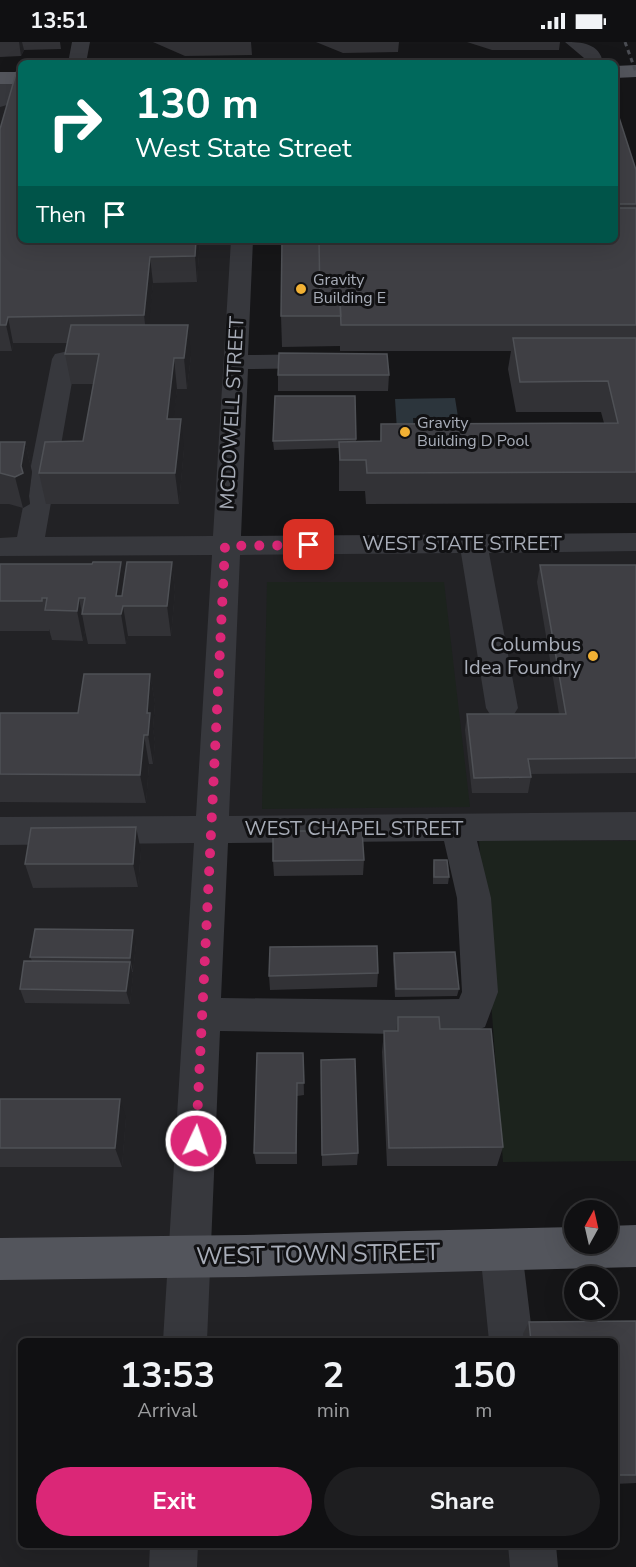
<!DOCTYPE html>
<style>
body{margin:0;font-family:"Nunito Sans",sans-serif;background:#1e1e20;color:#f1f3f6;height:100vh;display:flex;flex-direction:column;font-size:22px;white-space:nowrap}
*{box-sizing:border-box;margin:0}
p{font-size:20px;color:#9c9d9f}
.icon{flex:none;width:33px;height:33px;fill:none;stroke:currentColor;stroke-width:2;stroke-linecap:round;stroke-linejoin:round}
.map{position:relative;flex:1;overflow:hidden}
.side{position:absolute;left:18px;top:1296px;width:600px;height:210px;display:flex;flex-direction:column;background:#101012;border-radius:9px;box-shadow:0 6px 24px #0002,0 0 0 2px #303032}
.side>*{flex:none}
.banner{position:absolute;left:18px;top:18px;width:600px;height:183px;border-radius:9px;box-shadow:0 6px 24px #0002,0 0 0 2px #303032;background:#00695c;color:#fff;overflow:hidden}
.needle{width:39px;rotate:8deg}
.tools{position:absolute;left:564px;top:1158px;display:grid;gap:12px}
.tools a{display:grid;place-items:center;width:54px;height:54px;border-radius:50%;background:#101012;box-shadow:0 6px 24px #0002,0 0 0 2px #303032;font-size:30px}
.pin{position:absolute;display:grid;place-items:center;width:51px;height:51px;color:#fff;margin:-26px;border-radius:12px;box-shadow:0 3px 9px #0006}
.me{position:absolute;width:66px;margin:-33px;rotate:3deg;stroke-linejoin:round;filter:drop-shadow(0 0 4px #0008)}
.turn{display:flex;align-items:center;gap:21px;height:126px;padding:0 18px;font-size:27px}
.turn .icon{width:78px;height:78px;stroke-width:2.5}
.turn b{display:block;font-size:42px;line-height:51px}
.then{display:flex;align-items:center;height:57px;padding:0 18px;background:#0003;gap:12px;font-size:22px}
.eta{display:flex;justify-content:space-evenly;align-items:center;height:102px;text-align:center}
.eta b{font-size:36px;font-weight:700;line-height:42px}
.button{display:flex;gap:12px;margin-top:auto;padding:12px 18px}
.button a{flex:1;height:69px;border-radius:36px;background:#db2777;color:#fff;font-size:24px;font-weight:700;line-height:69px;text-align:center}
.button a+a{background:#1e1e20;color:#f1f3f6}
.status{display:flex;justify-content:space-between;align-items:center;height:42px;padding:0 30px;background:#101012;direction:ltr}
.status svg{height:16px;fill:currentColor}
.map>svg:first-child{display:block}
.built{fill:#222225}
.green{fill:#1c231d}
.water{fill:#2c353c}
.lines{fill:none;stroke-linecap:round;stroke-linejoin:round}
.minor{fill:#37383d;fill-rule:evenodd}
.major{fill:#53555c;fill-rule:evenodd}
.rail{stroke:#4a4c52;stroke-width:3;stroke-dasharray:4.5 4;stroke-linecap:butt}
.wall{fill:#323236}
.shaded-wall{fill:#212124}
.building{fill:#3f3f44;stroke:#4f5156;stroke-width:1.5}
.route{stroke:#db2777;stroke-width:10;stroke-dasharray:0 18}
.poi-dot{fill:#f2b134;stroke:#111113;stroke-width:2}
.labels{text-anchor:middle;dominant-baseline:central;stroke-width:6;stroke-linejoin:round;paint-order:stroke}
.far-poi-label{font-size:16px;fill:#a8adb8;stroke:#111113;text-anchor:start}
.street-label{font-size:20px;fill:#a8adb8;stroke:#111113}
.poi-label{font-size:20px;fill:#a8adb8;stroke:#111113;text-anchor:end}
.near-street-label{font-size:24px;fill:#a8adb8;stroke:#111113}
</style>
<div class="status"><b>13:51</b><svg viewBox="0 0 49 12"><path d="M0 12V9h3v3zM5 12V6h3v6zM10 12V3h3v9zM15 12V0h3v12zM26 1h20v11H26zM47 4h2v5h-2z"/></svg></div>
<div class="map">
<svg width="636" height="1525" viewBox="0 0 636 1525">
<rect width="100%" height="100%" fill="#161618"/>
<!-- built -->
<path class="built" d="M0 36H21V198H243L228 494 636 492V799L479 798 214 783 186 1206 510 1208 518 1299H21V1503H536L538 1525H0Z"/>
<!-- green -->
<path class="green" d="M267 540H444L470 765 262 767Z
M479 798 636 799V1119L503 1120Z"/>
<!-- water -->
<path class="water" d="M455 356 458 375 413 376 415 403 398 404 395 357Z"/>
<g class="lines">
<!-- minor -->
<path class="minor" d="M72 0H90L86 21H68Z
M565 0C581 0 600 1 603 21H585L584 16Z
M7 30 14 32 16 36 7 63 0 65V33Z
M231 198H253L248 313 322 312 331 314 334 319 331 324 322 326 248 327 241 494 636 491V509L489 511 518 666 513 674 502 678 491 674 486 666 461 511 240 513 229 774 636 770V798L477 799 491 856 498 950 485 985 472 990 398 992 220 989 207 1299H163L194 801 0 803V775L196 774 212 513 0 514V496L17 495 52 317 55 312 64 310 73 312 76 317 45 495 213 494ZM444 799 457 856 462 950 459 957 398 958 221 956 228 801Z
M501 1187 516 1193 522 1208 533 1299H489L480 1208 486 1193Z
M150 1503H198L197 1525H149Z
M508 1503H556L558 1525H510Z"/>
<!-- major -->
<path class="major" d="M636 23V35L615 36V24Z
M0 30H21V42H0Z
M636 1183V1225L244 1235 0 1238V1196L244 1193 574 1185V1202H608V1184Z"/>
<!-- rail -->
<path class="rail" d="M625 0 636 30"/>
</g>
<!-- wall -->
<path class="wall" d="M0 0H60L61 7 24 8 21 14 0 15Z
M153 0H251L252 13 185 14Z
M316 0H399L398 10 343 11Z
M467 0H560L559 8H492Z
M615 63 636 128V461L366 462 365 449H339V406L274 408 273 399 355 354 356 399H380L381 382 604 381 601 370H516L508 327 511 309H340V304L282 305 281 274 615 198Z
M0 87 21 198H200L197 240 153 241 148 283 191 314 187 347H177L173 377 184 407 179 462H46L39 431 83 399 93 342H71L65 312 68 301H13L12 309H0Z
M278 333H389L388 349H278Z
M0 400H25L32 430 29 454 30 462 23 466 9 462H0Z
M121 520 124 540 172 520 175 550 171 594H128L126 602H88L85 588 83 599 52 598 49 587V589H0V522H92Z
M540 523H636V731L530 732 531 735 528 751H472L465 688 467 672H559L537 540Z
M150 632 155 661 153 687 155 700 153 722H149L146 761 0 760V671H78Z
M141 809 138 845 33 846 25 822Z
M364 818 363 833 274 834 273 819Z
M434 818 449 835 448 842H433V826Z
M136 902 133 930H132L133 934 130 962 25 961 20 947 32 919 30 915Z
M394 911 459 947 457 954 395 955 393 918Z
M378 931 377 945 270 948 269 934Z
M398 975 440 987 503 1105 497 1124H387L382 1010 384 989H396Z
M303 1011 304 1053 297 1054V1122H256L254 1111Z
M321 1018 358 1111 357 1123 322 1124Z
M0 1057 126 1076 122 1125H0Z
M636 1279V1441L615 1442V1299H524L523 1292 529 1280Z"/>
<!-- shaded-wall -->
<path class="shaded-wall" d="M19 0H22L24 8 21 14Z
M196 198H200L197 240 195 214Z
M150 215 153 241 147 300 144 273Z
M8 275 13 301 12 309 6 283Z
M188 283 191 314 187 347 184 316Z
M174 316 177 347 170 407 167 377Z
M181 377 184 407 179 462 175 431Z
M25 400 32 430 29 454 30 462 23 466 15 435 21 424Z
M121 520 126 550 123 564 128 594 126 602 121 572 116 554Z
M172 520 175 550 171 594 167 564Z
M79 556 85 588 83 599 77 569Z
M150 632 155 661 153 687 155 700 153 722 148 693 147 671Z
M144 693 149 722 146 761 140 733Z
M136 785 141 809 138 845 133 822Z
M133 888 136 902 133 930 130 916Z
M130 920 133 934 130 962 126 949Z
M120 1057 126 1076 122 1125 115 1106Z"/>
<!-- building -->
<path class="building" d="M17 28H21V198H196L195 214 150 215 144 273 8 275 6 283H0V87Z
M615 63 636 128V162H615Z
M615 166H636V283H341L340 260 320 259 319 198H615Z
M282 198H319L320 259 340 260 341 274H281Z
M71 283H188L184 316H174L167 377H181L175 431H39L45 400 83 399 99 312H65Z
M513 296H636V430L367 431 366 418H340L339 400 381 399V382L618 381 608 339 520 340Z
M279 311 387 312 389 333H278Z
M275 354H355L356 397 273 399Z
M0 400H25L21 424 23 431 15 435 0 431Z
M93 520H121L116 554H122L127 520H172L167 564H123L121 572H82L85 556H79L77 569 45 568 47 556H42V559H0V522H92Z
M540 523H636V716L528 717 531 735 474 736 467 672H566Z
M84 632H150L147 671H150L148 693H144L140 733 0 732V671H78Z
M136 785 133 822H25L31 786Z
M273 789H362L364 818 273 819Z
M434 818H447L449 835H434Z
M35 887 133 888 130 916 30 915Z
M377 904 378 931 269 934 270 905Z
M455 910 459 947H396L394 911Z
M24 919 130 920 126 949 20 947Z
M398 975H439L440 987H491L503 1105 389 1106 384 989H398Z
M257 1011H303L304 1041H297L296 1111H254Z
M355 1017 358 1111 322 1113 321 1018Z
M0 1057H120L115 1106H0Z
M636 1279V1433H615V1299H531L529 1280Z"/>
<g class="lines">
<!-- route -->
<path class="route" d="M196 1099 225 504 309 503"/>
</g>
<!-- markers -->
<g class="poi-dot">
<circle cx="301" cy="247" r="6"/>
<circle cx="405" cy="390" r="6"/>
<circle cx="593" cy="614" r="6"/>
</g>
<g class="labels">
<!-- far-poi labels -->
<g class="far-poi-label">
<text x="313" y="238">Gravity<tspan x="313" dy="18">Building E</tspan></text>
<text x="417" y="381">Gravity<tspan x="417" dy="18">Building D Pool</tspan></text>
</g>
<!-- street labels -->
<g class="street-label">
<text transform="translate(232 371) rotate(-87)">MCDOWELL STREET</text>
<text x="462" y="501">WEST STATE STREET</text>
<text x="354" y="786">WEST CHAPEL STREET</text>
</g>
<!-- poi labels -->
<g class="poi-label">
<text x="581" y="602">Columbus<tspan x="581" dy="23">Idea Foundry</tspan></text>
</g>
<!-- near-street labels -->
<g class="near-street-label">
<text transform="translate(318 1212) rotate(-1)">WEST TOWN STREET</text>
</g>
</g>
</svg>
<div class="tools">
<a><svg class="needle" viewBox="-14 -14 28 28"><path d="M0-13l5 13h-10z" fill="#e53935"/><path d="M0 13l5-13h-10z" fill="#9c9d9f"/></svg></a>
<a><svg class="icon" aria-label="search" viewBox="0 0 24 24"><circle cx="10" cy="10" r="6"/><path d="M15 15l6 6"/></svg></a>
</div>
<div class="pin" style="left:309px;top:503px;background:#d93025"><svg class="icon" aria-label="arrive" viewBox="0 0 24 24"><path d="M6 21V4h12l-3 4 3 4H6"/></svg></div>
<svg class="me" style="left:196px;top:1099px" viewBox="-20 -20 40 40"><circle r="17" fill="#db2777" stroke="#fff" stroke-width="3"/><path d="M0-11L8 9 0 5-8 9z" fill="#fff"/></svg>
<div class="banner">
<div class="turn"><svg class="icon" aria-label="right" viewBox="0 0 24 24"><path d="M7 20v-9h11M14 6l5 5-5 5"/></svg><div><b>130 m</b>West State Street</div></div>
<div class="then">Then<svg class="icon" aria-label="arrive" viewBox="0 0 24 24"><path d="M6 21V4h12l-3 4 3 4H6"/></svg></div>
</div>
<section class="side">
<div class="eta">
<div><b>13:53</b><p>Arrival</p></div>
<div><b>2</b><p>min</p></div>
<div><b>150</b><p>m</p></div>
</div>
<div class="button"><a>Exit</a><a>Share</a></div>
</section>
</div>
